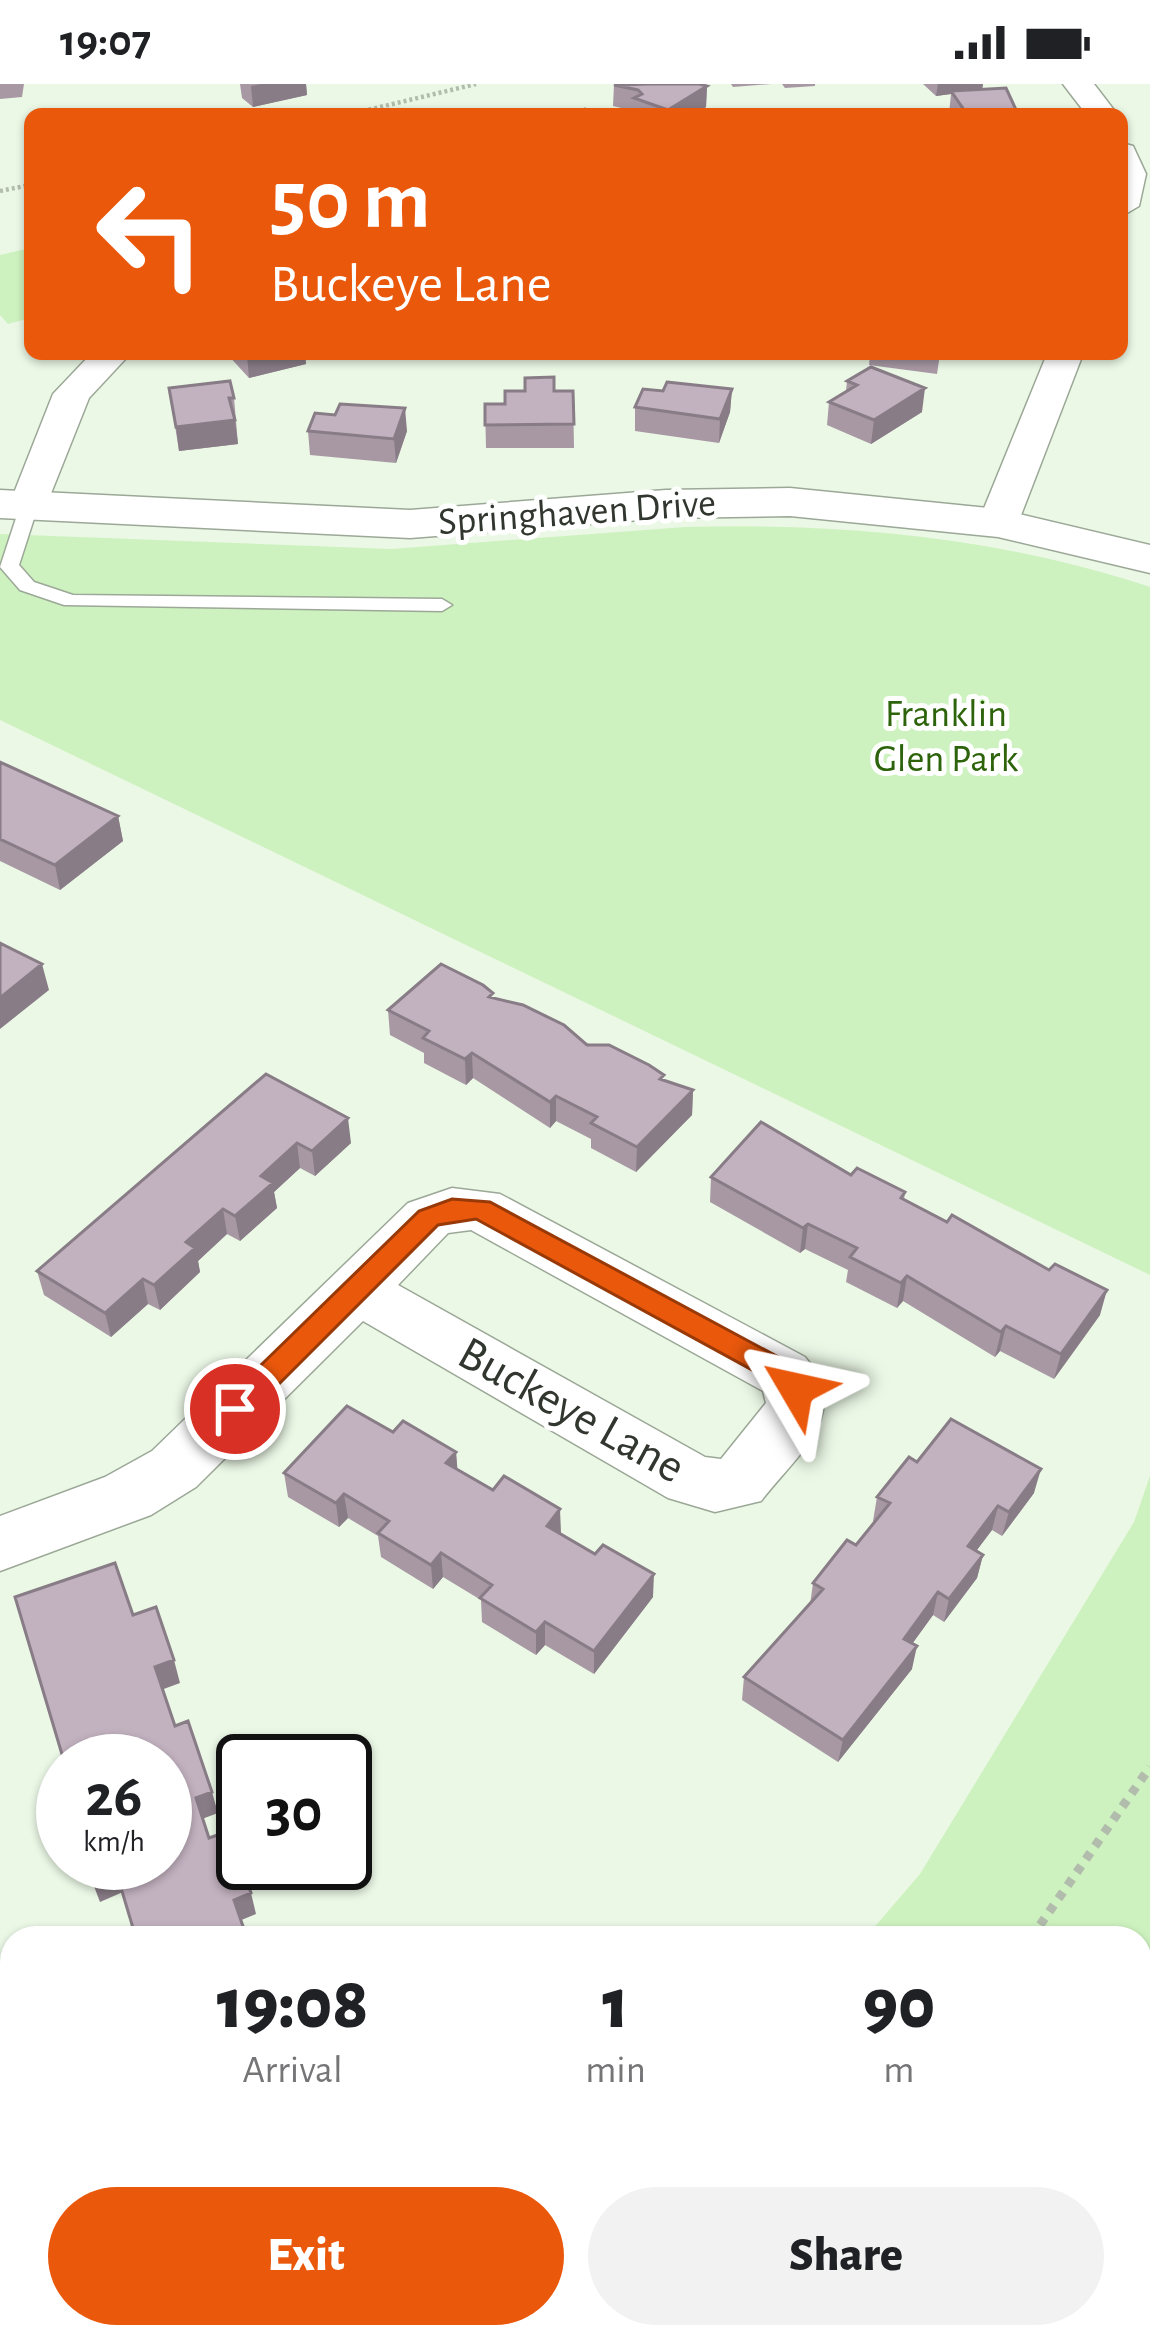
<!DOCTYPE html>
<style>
body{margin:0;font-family:"Alegreya Sans",sans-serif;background:#f2f2f2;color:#202124;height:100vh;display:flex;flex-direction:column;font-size:45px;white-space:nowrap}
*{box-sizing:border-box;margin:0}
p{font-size:39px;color:#757577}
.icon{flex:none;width:66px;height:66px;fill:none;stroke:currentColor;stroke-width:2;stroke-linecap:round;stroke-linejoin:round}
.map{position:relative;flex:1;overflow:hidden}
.side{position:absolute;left:0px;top:1842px;width:1152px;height:423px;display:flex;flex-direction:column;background:#fff;border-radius:36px 36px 0 0;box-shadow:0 3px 9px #0004}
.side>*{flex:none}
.top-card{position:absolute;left:24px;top:24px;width:1104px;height:252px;border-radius:18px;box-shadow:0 3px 9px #0004;background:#ea580c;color:#fff;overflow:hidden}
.speed{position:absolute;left:36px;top:1650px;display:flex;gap:24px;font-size:60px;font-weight:700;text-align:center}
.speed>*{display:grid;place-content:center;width:156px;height:156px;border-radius:50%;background:#fff;box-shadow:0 3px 9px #0004;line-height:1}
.speed small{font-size:30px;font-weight:400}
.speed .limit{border:6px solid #111;border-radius:18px;background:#fff;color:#111}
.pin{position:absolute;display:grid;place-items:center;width:102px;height:102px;color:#fff;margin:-51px;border:6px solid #fff;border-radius:50%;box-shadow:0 3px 12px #0007}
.me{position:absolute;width:132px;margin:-66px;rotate:306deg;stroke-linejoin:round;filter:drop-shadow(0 0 9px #0008)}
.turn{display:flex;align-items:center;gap:42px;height:252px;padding:0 48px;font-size:54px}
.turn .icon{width:156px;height:156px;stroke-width:2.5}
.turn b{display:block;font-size:84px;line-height:102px}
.eta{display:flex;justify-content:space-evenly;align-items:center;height:204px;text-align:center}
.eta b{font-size:72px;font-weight:800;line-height:84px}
.primary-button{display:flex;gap:24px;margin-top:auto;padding:24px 48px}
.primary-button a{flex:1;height:138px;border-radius:72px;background:#ea580c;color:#fff;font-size:48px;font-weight:800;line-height:138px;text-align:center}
.primary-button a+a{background:#f2f2f2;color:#202124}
.status{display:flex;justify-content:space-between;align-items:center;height:84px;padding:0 60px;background:#fff;direction:ltr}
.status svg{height:33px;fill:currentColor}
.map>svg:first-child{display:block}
.green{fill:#cef2bf}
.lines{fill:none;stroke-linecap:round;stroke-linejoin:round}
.stream{fill:#9ad580;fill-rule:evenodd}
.service-casing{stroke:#9ca897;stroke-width:3}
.minor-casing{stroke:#9ca897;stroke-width:3}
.tertiary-casing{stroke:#9ca897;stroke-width:3}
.path-far1{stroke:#b2bcad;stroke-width:4.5;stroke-dasharray:3 3;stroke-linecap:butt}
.path{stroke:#b2bcad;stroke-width:9;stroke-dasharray:8 8;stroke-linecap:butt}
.service{fill:#fff;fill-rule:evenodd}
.minor{fill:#fff;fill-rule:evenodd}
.tertiary{fill:#fff;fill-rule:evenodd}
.wall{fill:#a798a4}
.shaded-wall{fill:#887c86}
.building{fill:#c2b1bf;stroke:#887c86;stroke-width:3}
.route{fill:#ea580c;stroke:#983908;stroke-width:3}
.labels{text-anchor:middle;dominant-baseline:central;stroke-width:10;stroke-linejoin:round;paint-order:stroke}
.far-street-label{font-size:39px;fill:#31362f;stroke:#fff}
.far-park-label{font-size:39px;fill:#2d630b;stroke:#fff}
.street-label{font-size:48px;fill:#31362f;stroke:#fff}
</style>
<div class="status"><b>19:07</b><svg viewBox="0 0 49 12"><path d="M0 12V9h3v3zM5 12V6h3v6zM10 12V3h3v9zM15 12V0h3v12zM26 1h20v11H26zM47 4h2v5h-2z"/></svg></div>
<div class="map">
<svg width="1150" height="2264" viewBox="0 0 1150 2264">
<rect width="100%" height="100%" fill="#ebf8e6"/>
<!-- green -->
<path class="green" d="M30 164V234L8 240 0 231V171Z
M685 443C843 439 999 453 1150 503V1191L0 636V450L391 465Z
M1150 1392V2264H513L522 2253H1140V1854H865L920 1790 1134 1438Z"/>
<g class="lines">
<!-- stream -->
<path class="stream" d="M1150 2109V2150L1140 2156V2115Z
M1073 2253H1100L1095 2264H1068Z"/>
<!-- service casing -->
<g class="service-casing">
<path id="service" d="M30 413 39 419 19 481 34 498 73 511 442 515 452 521 442 527 64 521 20 506 0 483 21 419Z"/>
</g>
<!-- minor casing -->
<g class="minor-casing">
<path id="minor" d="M1063 0H1094L1117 30H1086Z
M1122 59 1133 62 1146 90 1139 122 1122 132Z
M91 270H130L89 314 44 427H16L10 419 53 310Z
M1047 270H1083L1018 439 1012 448H984L978 439Z
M452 1104 500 1110 805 1273C853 1331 798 1369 761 1417L715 1428 668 1414 363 1237 196 1403 151 1431 0 1487V1432L105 1393 152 1367 408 1119ZM471 1146 763 1307 766 1319 721 1375 705 1373 398 1201 448 1149Z"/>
</g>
<!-- tertiary casing -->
<g class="tertiary-casing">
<path id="tertiary" d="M790 404 998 425 1150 461V489L998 453 790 432 666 434 410 454 0 434V406L410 426 666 406Z"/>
</g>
<!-- path-far1 -->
<path class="path-far1" d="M351 30 476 0
M0 107 30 101"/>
<!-- path -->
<path class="path" d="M1031 1854 1150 1683
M755 2264 764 2253"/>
<!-- service -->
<use href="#service" class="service"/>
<!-- minor -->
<use href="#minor" class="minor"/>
<!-- tertiary -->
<use href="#tertiary" class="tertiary"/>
</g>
<!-- wall -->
<path class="wall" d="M0 0H24L22 13 0 15Z
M240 0H306L307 11 253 23 242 14Z
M731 0H771L733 3Z
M782 0H815V2L785 4Z
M923 0H983L982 6 1018 30H949L951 10 936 12Z
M614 1 707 2 706 23 695 30H634V27L613 22Z
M227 270H305L306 280 249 294Z
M870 270H940L937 290 869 281Z
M847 297 922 328 871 360 827 341 829 318 846 307Z
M169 304 234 314 238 360 179 367Z
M732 305 730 328 719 359 635 347V323L663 307Z
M554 307H573L574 364H486L485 320H505Z
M308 347H407L396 379 310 371Z
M0 678 118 732 123 757 60 806 0 777Z
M493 914 664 996 693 1006 692 1031 636 1088 591 1064V1055L556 1037 550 1044 473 994 466 1001 424 979V969L390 951 388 926Z
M266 990 351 1059 315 1092 300 1084 274 1108 277 1124 240 1157 227 1150 198 1177 200 1188 160 1226 148 1220 111 1253 44 1211 37 1187Z
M851 1091 905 1108 904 1116 1100 1231 1054 1295 1000 1267 995 1273 903 1217 897 1224 846 1198 848 1186 805 1165 800 1169 710 1118 711 1093Z
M393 1348 456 1368 457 1385 561 1449 653 1513 594 1590 545 1561 536 1571 482 1538 481 1516 443 1493 433 1505 381 1473 378 1452 348 1434 339 1443 288 1413 284 1389Z
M917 1378 1034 1409 1002 1452 992 1446 976 1467 983 1471 977 1494 944 1538 933 1531 912 1560V1585L838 1678 742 1616 744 1593 810 1521 813 1499 856 1461 875 1437H873L877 1413Z"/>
<!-- shaded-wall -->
<path class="shaded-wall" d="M261 0H306L307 11 253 23 251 2Z
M938 0H983L982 6 951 7V10L936 12Z
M707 2 706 23 695 30H668V26Z
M250 270H305L306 280 249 294 247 271Z
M925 304 922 328 871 360 874 336Z
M732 305 730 328 719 359 720 335Z
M405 324 407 347 396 379 394 355Z
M235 336 238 360 179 367 176 343Z
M118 732 123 757 60 806 55 781Z
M42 880 49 906 0 945V914Z
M472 969 473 994 466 1001 465 975Z
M693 1006 692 1031 636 1088 637 1063Z
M556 1012V1037L550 1044V1018Z
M348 1034 351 1059 315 1092 312 1067Z
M297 1059 300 1084 274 1108 277 1124 240 1157 235 1132 261 1092Z
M223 1125 227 1150 198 1177 200 1188 160 1226 154 1201 186 1158Z
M808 1140 805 1165 800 1169 803 1144Z
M907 1192 903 1217 897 1224 901 1199Z
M143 1195 148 1220 111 1253 105 1229Z
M1107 1206 1100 1231 1054 1295 1061 1270Z
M1006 1242 1000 1267 995 1273 1001 1248Z
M456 1368 458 1392 446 1379Z
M1041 1385 1034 1409 1002 1452 1009 1428Z
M344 1410 348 1434 339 1443 336 1419Z
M998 1422 992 1446 962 1486 968 1462Z
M560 1425 561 1449 547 1466V1442Z
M441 1469 443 1493 433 1505 431 1481Z
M983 1471 977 1494 944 1538 949 1515Z
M654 1490 653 1513 594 1590V1567Z
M938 1508 933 1531 899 1578 904 1555Z
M545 1538V1561L536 1571V1548Z
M917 1562 912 1585 838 1678 843 1656Z
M174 1576 180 1599 161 1606 155 1583Z
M212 1708 218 1729 202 1735 196 1714Z
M116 1787 123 1808 100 1818 92 1797Z
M251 1809 256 1830 239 1837 234 1816Z
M163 2253H166L169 2264H142Z"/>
<!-- building -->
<path class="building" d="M649 0H699L707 2 668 26 634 14 642 10 638 6 614 1Z
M1006 4 1018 30H967L951 7Z
M585 25 595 30H570Z
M796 28 830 29V30H796Z
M871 283 925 304 874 336 829 318 857 301 847 297Z
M554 293V307H573L574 340 485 341V320H505V307H525V294Z
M230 297 234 314H229L235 336 176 343 169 304Z
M667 298 732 305 720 335 635 323 643 305 663 307Z
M340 320 405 324 394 355 308 347 315 329 335 331Z
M0 678 118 732 55 781 0 755Z
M0 859 42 880 0 914Z
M441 880 483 901 493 909 489 913 523 921 564 941 587 961H609L649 981 664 991 660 995 693 1006 637 1063 591 1039 597 1033 556 1012 550 1018 472 969 465 975 423 954 429 947 388 926Z
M266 990 348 1034 312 1067 297 1059 261 1092 273 1099 235 1132 223 1125 186 1158 195 1164 154 1201 143 1195 105 1229 37 1187Z
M761 1038 851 1091 857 1084 905 1108 901 1114 947 1138 952 1131 1049 1186 1055 1180 1107 1206 1061 1270 1006 1242 1001 1248 907 1192 901 1199 850 1173 857 1164 808 1140 803 1144 711 1093Z
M347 1322 393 1348 403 1337 456 1368 446 1379 493 1406 504 1392 560 1425 547 1442 595 1470 603 1461 654 1490 594 1567 545 1538 536 1548 480 1514 492 1501 441 1469 431 1481 378 1449 389 1437 344 1410 336 1419 284 1389Z
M951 1335 1041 1385 1009 1428 998 1422 968 1462 983 1471 949 1515 938 1508 904 1555 917 1562 843 1656 744 1593 823 1505 813 1499 847 1456 856 1461 890 1419 877 1413 909 1373 917 1378Z
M115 1479 133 1531 156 1523 174 1576 155 1583 175 1642 188 1637 212 1708 196 1714 209 1754 229 1747 251 1809 234 1816 247 1854H136L116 1787 92 1797 87 1779H165V1677H64L15 1513Z
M12 2140V2253H163L164 2255 142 2264H0V2145Z"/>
<!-- route -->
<path class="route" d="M452 1115 490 1118 795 1282 811 1305 806 1313H786L774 1298 476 1135 438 1141 245 1334H224L220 1325 224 1317 419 1127Z"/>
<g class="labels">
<!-- far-street labels -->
<g class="far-street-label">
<text transform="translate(577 429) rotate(-4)">Springhaven Drive</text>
</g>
<!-- far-park labels -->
<g class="far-park-label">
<text x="946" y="630">Franklin<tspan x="946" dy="45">Glen Park</tspan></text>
</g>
<!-- street labels -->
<g class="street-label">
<text transform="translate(571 1327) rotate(29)">Buckeye Lane</text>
</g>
</g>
</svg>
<div class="speed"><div>26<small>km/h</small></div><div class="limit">30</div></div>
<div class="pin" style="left:235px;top:1325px;background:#d93025"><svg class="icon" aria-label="arrive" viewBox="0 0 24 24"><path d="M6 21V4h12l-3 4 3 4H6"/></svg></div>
<svg class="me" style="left:796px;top:1305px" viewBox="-20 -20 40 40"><path d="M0-17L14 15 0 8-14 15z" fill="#ea580c" stroke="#fff" stroke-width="4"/></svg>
<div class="top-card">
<div class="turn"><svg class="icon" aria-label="left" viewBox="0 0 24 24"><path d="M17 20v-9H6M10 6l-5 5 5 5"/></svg><div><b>50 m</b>Buckeye Lane</div></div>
</div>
<section class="side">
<div class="eta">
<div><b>19:08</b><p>Arrival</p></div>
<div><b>1</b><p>min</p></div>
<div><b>90</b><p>m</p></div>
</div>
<div class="primary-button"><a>Exit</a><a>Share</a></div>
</section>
</div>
